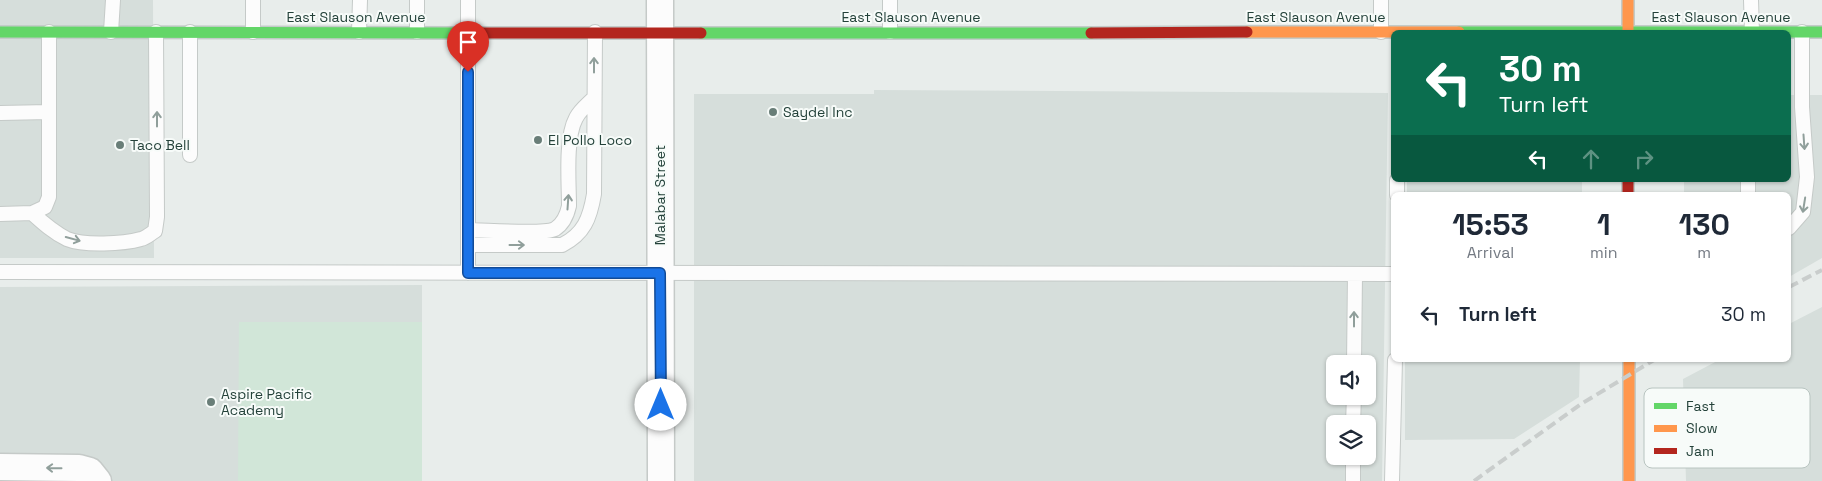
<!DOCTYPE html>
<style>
body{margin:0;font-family:"Space Grotesk",sans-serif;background:#f2f2f3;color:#1f2937;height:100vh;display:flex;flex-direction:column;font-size:19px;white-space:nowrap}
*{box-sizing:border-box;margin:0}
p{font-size:16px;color:#747a83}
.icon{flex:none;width:28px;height:28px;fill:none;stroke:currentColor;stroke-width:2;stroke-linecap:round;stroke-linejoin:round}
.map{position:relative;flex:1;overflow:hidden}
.sheet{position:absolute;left:1391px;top:192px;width:400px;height:170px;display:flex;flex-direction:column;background:#fff;border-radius:8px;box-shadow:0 1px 4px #0004}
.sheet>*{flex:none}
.guide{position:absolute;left:1391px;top:30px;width:400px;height:152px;border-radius:8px;box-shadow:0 1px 4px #0004;background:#0b6e4f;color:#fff;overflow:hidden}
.controls{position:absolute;left:1326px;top:355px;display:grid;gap:10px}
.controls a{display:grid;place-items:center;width:50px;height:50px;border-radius:8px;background:#fff;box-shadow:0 1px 4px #0004;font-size:25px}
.pin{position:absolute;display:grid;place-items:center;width:42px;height:42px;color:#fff;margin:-51px -21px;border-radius:50% 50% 50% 0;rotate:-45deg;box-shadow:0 0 5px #0007}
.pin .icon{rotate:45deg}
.me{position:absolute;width:55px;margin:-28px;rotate:0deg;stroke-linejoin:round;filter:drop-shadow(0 0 4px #0008)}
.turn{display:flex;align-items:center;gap:18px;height:105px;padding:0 25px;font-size:22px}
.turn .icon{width:65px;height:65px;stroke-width:2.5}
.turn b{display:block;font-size:35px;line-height:42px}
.lanes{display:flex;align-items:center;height:48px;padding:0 25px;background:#0003;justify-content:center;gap:25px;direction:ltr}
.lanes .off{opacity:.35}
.eta{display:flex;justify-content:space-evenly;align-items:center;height:85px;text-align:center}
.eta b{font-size:30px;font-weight:700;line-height:35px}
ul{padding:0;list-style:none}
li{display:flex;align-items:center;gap:15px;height:75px;padding:0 25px}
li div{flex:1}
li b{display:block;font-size:19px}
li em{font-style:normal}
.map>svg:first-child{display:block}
.built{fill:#d6dedb;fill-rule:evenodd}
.green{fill:#d1e6d8}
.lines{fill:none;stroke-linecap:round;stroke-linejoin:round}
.lane-casing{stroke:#c5cac8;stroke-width:16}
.street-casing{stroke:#c5cac8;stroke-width:29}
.fast-casing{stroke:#c3cbc8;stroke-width:14}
.slow-casing{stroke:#c3cbc8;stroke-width:14}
.jam-casing{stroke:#c3cbc8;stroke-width:14}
.lane{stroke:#fcfcfc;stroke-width:14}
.street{stroke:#fcfcfc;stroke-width:26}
.fast{stroke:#63d668;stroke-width:11}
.slow{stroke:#ff974d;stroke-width:11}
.jam{stroke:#b3261e;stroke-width:11}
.rail{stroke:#c9cdcc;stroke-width:4;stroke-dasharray:10 5;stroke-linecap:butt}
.oneway{stroke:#909f9b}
.route-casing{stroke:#114b97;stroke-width:12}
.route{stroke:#1a73e8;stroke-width:9}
.poi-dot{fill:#697e78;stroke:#f7fbf9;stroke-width:2}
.labels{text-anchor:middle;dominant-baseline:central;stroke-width:4;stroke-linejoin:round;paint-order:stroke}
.street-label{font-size:14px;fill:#24423a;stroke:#f7fbf9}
.poi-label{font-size:14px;fill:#24423a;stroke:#f7fbf9;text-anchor:start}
.key{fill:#f7fbf9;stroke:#b8c4c0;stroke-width:1}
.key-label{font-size:14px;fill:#24423a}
</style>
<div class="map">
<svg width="1822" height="481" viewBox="0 0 1822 481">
<rect width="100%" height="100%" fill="#e8edeb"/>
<!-- built -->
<path class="built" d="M0 0H153L154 258H0Z
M874 90 1388 93 1382 481H694V94H874ZM1335 364H1368V396H1335ZM1335 424H1368V456H1335Z
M1789 95H1822V258L1789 277V195H1684V180H1789Z
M1407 180H1582V195H1407Z
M422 285V481H0V287Z
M1822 307V481H1686L1683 379 1719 360H1789V324Z
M1405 360H1580L1579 397 1514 439 1405 440Z"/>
<!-- green -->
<path class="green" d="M239 322H422V481H238Z"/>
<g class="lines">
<!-- lane casing -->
<g class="lane-casing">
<path id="lane" d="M253 0V32
M468 0V273
M1381 0V32
M1751 0 1752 32
M111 32 113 0
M190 32V155
M359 32 360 0
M417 32V0
M890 32V0
M0 113 49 112
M1397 195V180
M1748 195V180
M32 213C43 223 53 232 67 239 84 246 123 244 141 239 146 238 150 234 155 231L157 217 156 32
M0 214 32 213 45 207 49 197V32
M1789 228 1803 212 1807 177 1802 107V32
M468 230C485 230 543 235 555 229 563 224 567 215 569 206 569 183 565 138 576 118 580 110 588 104 594 98
M468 245H562C584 234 590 218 594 194L595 32
M0 272 1394 274
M1354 364 1355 274
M1353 424 1354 396
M1353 481V456
M1392 481 1395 360"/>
</g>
<!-- street casing -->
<g class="street-casing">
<path id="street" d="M660 0 661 481
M0 467 79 468 90 471 98 481"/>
</g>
<!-- fast casing -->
<g class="fast-casing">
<path id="fast" d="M0 32 465 33
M1459 32H1822
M701 33H1091"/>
</g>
<!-- slow casing -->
<g class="slow-casing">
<path id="slow" d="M1628 0V32
M1247 32H1459
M1629 360V481"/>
</g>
<!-- jam casing -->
<g class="jam-casing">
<path id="jam" d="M465 33H701
M1091 33 1247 32
M1628 180V195"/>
</g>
<!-- lane -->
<use href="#lane" class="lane"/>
<!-- street -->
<use href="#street" class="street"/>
<!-- fast -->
<use href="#fast" class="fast"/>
<!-- slow -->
<use href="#slow" class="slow"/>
<!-- jam -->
<use href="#jam" class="jam"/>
<!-- rail -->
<path class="rail" d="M1789 287 1822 270
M1474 481 1581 404 1654 360"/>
</g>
<!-- one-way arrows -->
<defs><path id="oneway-shaft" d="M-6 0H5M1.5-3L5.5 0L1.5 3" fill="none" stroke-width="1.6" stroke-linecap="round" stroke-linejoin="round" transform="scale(1.25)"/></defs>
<g class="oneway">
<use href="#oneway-shaft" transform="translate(594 65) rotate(-90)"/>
<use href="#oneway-shaft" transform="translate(157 119) rotate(-90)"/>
<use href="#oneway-shaft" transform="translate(1804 142) rotate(86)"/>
<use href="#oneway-shaft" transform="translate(568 202) rotate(-86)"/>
<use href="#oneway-shaft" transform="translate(1804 205) rotate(99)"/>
<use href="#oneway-shaft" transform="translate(73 239) rotate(15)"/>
<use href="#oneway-shaft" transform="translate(517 245)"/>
<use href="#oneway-shaft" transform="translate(1354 319) rotate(-90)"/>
<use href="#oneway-shaft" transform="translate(54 468) rotate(-179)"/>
</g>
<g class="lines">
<!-- route casing -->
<g class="route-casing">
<path id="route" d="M468 72V273H660L661 405"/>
</g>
<!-- route -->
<use href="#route" class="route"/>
</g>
<!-- markers -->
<g class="poi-dot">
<circle cx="773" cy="112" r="5"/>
<circle cx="538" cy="140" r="5"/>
<circle cx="120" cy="145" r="5"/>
<circle cx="211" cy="402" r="5"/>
</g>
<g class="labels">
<!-- street labels -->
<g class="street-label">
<text x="356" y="17">East Slauson Avenue</text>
<text x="911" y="17">East Slauson Avenue</text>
<text x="1316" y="17">East Slauson Avenue</text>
<text x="1721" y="17">East Slauson Avenue</text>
<text transform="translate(660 195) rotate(-90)">Malabar Street</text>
</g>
<!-- poi labels -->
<g class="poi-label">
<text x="783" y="112">Saydel Inc</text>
<text x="548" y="140">El Pollo Loco</text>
<text x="130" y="145">Taco Bell</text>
<text x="221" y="394">Aspire Pacific<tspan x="221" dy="16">Academy</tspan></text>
</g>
</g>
<!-- legend -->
<rect x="1644" y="388" width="166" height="80" rx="8" class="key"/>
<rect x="1654" y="403" width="23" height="6" fill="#63d668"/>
<rect x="1654" y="425" width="23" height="7" fill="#ff974d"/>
<rect x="1654" y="448" width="23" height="6" fill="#b3261e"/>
<g class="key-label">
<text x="1686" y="411">Fast</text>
<text x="1686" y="433">Slow</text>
<text x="1686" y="456">Jam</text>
</g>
</svg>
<div class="controls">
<a><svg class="icon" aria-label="sound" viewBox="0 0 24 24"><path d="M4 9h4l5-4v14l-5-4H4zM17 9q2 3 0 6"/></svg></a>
<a><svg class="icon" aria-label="layers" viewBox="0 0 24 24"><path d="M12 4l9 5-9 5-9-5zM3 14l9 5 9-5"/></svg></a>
</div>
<div class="pin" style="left:468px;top:72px;background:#d93025"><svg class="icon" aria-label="arrive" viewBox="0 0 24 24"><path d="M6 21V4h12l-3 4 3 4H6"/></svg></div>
<svg class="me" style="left:661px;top:405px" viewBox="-20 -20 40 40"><circle r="19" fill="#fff"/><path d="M0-13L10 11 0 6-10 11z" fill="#1a73e8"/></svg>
<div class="guide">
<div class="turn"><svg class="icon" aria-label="left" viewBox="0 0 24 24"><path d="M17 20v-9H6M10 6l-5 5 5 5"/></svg><div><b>30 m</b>Turn left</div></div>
<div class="lanes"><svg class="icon" aria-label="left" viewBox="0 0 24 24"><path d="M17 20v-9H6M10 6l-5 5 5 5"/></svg><svg class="icon off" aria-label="ahead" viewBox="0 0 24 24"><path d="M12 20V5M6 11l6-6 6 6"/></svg><svg class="icon off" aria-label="right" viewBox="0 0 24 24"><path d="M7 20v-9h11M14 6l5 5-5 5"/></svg></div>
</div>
<section class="sheet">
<div class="eta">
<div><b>15:53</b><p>Arrival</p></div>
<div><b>1</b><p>min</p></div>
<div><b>130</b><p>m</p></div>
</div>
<ul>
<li><svg class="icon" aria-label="left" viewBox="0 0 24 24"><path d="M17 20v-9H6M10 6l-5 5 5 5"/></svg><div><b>Turn left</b></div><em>30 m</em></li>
</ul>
</section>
</div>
